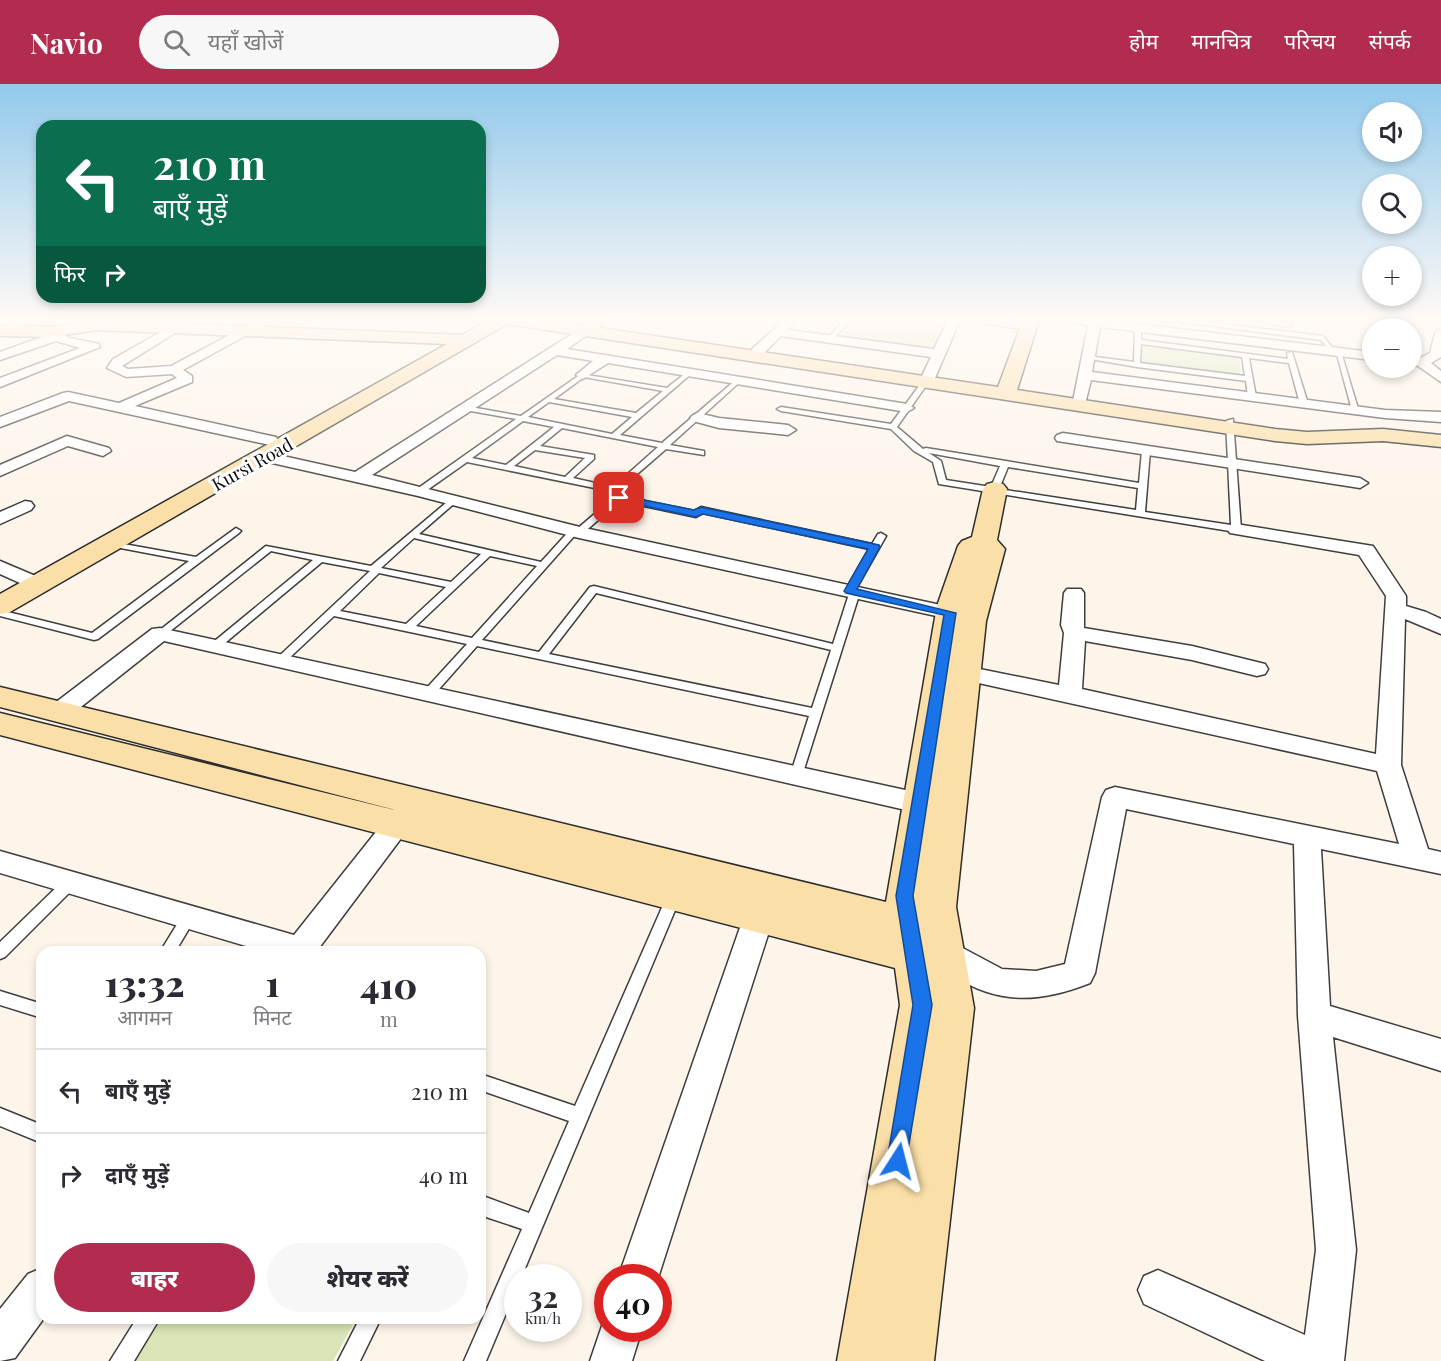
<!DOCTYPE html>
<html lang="hi">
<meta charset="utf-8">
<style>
body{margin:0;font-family:"Playfair Display","Noto Sans Devanagari",serif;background:#f7f7f7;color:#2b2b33;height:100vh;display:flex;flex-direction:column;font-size:22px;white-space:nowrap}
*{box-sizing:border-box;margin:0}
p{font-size:20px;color:#7c7c81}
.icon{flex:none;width:33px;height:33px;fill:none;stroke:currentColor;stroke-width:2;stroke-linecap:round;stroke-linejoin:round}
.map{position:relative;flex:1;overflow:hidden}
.side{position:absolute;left:36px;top:862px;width:450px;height:378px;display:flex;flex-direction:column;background:#fff;border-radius:18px;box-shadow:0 3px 9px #0003}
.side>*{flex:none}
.top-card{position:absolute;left:36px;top:36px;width:450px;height:183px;border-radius:18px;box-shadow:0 3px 9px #0003;background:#0b6e4f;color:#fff;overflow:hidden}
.buttons{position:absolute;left:1362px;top:18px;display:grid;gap:12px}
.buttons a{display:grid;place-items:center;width:60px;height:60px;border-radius:50%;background:#fff;box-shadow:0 3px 9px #0003;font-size:30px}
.speed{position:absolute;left:504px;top:1180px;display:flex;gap:12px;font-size:30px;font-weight:700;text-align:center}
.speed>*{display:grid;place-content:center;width:78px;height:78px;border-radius:50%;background:#fff;box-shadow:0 3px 9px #0003;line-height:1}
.speed small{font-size:15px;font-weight:400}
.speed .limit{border:9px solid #d22;background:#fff;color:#111}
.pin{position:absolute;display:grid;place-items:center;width:51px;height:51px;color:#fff;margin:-26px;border-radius:12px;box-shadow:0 3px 9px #0006}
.me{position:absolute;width:66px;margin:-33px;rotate:9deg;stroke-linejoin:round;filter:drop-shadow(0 0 4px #0008)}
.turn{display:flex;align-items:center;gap:21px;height:126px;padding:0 18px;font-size:27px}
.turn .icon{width:78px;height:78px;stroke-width:2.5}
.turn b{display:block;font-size:42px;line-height:51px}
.then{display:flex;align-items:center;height:57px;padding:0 18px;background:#0003;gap:12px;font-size:22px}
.eta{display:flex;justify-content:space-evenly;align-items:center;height:102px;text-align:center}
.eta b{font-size:36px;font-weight:800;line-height:42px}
.cta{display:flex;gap:12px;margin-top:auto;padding:12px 18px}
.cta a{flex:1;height:69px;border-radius:36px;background:#b22c50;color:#fff;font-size:24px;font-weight:800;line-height:69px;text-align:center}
.cta a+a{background:#f7f7f7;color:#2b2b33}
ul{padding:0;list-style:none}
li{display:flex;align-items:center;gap:18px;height:84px;padding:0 18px;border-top:2px solid #e1e1e2}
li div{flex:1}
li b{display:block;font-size:22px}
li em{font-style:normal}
header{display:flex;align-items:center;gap:36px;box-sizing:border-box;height:84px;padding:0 30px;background:#b22c50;color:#fff}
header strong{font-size:28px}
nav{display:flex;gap:33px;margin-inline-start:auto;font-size:21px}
.search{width:420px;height:54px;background:#f7f7f7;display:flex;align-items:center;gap:15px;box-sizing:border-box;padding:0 21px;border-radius:33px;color:#7c7c81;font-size:22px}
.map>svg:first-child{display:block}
.green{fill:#d9e5b6}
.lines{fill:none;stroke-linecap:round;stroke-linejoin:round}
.lane-casing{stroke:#3e3e3e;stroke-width:3}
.street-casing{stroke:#3e3e3e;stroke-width:3}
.secondary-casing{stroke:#2d2d2d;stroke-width:3}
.lane{fill:#fff;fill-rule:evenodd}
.street{fill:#fff;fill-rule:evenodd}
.secondary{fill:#fadfa8;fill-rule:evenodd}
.route{fill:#1a73e8;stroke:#114b97;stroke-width:1.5}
.labels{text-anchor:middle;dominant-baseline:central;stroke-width:6;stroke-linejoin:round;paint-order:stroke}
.far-street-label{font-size:18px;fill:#0b0b0b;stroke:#fff}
</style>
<header>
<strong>Navio</strong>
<div class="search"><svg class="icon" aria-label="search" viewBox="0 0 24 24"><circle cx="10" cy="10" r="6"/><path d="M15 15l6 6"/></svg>यहाँ खोजें</div>
<nav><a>होम</a><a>मानचित्र</a><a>परिचय</a><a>संपर्क</a></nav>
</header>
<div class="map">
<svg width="1441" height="1277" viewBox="0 0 1441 1277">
<rect width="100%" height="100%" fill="#fef5ea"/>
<!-- green -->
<path class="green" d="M854 236H949L930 266 839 254Z
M1143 261 1239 272 1241 291 1142 279Z
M162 1235H356L333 1277H134Z"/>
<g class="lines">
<!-- lane casing -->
<g class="lane-casing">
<path id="lane" d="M844 236H851L832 256H828V254Z
M1167 236H1188L1323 252 1335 267 1330 268 1321 256Z
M1249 236H1267L1292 241 1289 243Z
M1138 242 1141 244V256L1288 275 1287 269 1292 268 1308 320 1304 322 1300 320 1289 279 1249 274 1256 313 1252 315 1248 313 1246 297 1137 283 1085 274 1088 272 1134 278 1135 244ZM1141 260 1242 273 1245 292 1140 279Z
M1336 267 1341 268 1359 328 1352 326Z
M687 288 692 289 620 351 662 359 737 295 742 296 670 361 704 367V371L666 365 621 404 629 408 625 413 694 427 701 423 872 460 878 450 881 449 886 452 856 505 860 508 801 695H791L790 692 809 632 477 562 432 613H424L422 610 424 607 467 560 334 532 284 579H276L274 577 276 575 370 487 322 478 219 564H211L210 562 211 560 313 476 271 467 164 552 160 553 155 550 266 462 371 482 453 413 456 414V418L419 450 541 478 571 445H577L619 409 467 378 423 409H417V405L516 335 465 326V322L521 332 581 290 667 304ZM584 293 663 307 636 329 554 315ZM549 318 632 333 612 350 528 333ZM523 337 554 343 506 381 472 374ZM562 344 658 363 613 403 573 394 594 375V371L540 362ZM535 366 585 374 565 393 514 382ZM620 417 696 433 703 429 869 465 845 507 849 510 833 560 594 502 590 503 539 568 482 556 576 450H582ZM414 454 481 470 451 498 381 484ZM490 472 537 482 472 554 416 542ZM379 489 446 503 406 540 340 527ZM596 509 831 566 812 624 549 570Z
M922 298 928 299 897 343 923 365 926 364 1139 399 1142 367 1146 365 1150 367 1145 428 1231 441 1226 337 1233 335 1241 445 1236 448 939 400 933 378 914 367 891 345 781 327 777 325 781 323 891 340ZM929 369 1000 382 991 403 946 396 941 377ZM1008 383 1138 404 1136 426 999 405Z
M236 444 241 447 239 449 98 555 94 556 0 532V526L92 549 189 477 110 462 107 461V457L196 473Z
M71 792 76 794 78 798 76 802 5 873 0 875V858L66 794Z
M674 806 679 808 681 812 521 1194H518V1201L486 1277H464L522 1145 480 1131V1111L529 1129 569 1037 480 1006V990L575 1022 667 812 669 808Z
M189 827 194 829 196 833 175 868H160L184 829Z
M0 907 42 920V934L0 921Z
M0 1024 42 1041V1059L0 1042Z
M137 1234H160L134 1277H110Z
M360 1234H381L360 1277H338Z"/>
</g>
<!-- street casing -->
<g class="street-casing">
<path id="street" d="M19 236H37L0 251V243Z
M258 236H274L183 286 192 292V298L135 322 276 353 278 356 276 359 270 361 69 317 0 343V333L63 309 68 308 119 319 177 294 172 290 126 293 107 284 113 275 173 241 177 240 183 244 122 282 128 285 171 282Z
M594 236H609L567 265 907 320 914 324 907 328 608 279 583 295 576 291 593 277 557 271 372 391 580 443 950 523 957 525 960 529 957 533 950 535 579 454 418 412 259 376 257 373 265 368 355 388Z
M784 236 795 238 788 246 934 265 948 236H960L935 294 928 298 921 294 931 273 781 252 762 271H752V265Z
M981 236H1015L1035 242 1029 246 987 240Z
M1065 236H1104L1372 268V276L1100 243 1092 288 1385 326 1441 328V338L1385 334 1091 296 1085 320H1075L1073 317 1088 242Z
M51 244 70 254 99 260 100 263 0 303V294L80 264 56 257 0 276V268L47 251 45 248Z
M1441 245V273L1431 279 1441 287V298L1418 282 1412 281V273L1420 274 1430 269 1435 249Z
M698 329 719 334 788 341 796 346 788 351 719 344 693 337 690 334 693 331Z
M1063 349 1360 394 1368 399 1360 404 1057 357 1055 354 1057 351Z
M67 352 109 364 111 367 103 372 68 362 0 392V381Z
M25 417 31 418 34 422 31 426 0 440V428Z
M1236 440 1373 462 1406 512V522L1426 528 1441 535V550L1405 535 1401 681 1428 765 1441 768V790L1321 765 1330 922 1441 955V987L1333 953 1356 1166 1344 1277H1265L1144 1220 1138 1206 1144 1192 1158 1186 1305 1251 1316 1166 1298 932 1294 760 1126 725 1095 889 1090 899C1042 918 998 922 953 891 943 883 932 878 927 866L931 857 942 853 1002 885 1036 887 1065 880 1102 713 1106 706 1115 703 1399 760 1377 687 965 596 957 594 954 589 957 584 965 582 1059 601 1064 549 1061 541 1064 509 1067 505H1081L1084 509V544L1192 562 1265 580 1268 585 1265 590 1257 592 1192 576 1085 557 1082 605 1376 670 1386 512 1359 471 1230 449 1227 445 1230 441Z
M0 477 45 496 48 500 45 504H31L0 490Z
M160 544 919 709 928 712 932 719 928 726 919 729 164 557 67 634 59 636 51 634 47 628 51 622 152 545Z
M408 716 417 719 421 726 417 733 316 868H266L0 789V767L294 851 399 719Z
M759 820 769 823 774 832 658 1194H618L744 832 749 823Z
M42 1184V1234H44L15 1274 0 1277V1225L28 1190Z
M606 1230 608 1245H642L632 1277H590Z"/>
</g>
<!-- secondary casing -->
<g class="secondary-casing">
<path id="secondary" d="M94 236 462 251 489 236H547L998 303 1023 236H1039L1017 306 1275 345 1307 348 1383 345 1441 351V363L1383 357 1307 360 1275 357 507 240 10 528 0 530V510L447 260 96 246 51 253 0 252V242L51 243Z
M995 398 1003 400 1007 405 997 456 1005 465 986 537 956 823 974 924 934 1277H837L900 921 895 884 0 651V629L407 729 0 623V603L886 818 937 522 958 462 962 457 972 453 983 405 987 400Z"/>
</g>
<!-- lane -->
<use href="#lane" class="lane"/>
<!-- street -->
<use href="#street" class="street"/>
<!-- secondary -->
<use href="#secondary" class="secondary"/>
</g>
<!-- sky -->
<linearGradient id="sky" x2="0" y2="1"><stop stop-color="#92c9ec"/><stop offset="0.57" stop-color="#fffaf6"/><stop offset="1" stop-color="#fffaf6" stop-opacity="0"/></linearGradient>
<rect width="1441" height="415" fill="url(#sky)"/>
<!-- route -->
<path class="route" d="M619 411 694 426 701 423 879 461 880 463 857 505 956 529 913 812 932 921 905 1084 898 1087 890 1084 887 1077 913 921 896 812 944 531 846 509 844 507 868 465 703 430 696 433 616 416V412Z"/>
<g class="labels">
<!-- far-street labels -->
<g class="far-street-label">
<text transform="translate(252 380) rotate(-29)">Kursi Road</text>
</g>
</g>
</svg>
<div class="buttons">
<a><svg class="icon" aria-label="sound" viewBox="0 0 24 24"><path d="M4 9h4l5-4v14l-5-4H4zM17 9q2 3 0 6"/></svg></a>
<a><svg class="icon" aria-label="search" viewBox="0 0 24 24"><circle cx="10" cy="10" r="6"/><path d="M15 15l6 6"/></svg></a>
<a>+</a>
<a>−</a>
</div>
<div class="speed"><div>32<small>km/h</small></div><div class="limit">40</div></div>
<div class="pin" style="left:619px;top:414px;background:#d93025"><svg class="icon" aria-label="arrive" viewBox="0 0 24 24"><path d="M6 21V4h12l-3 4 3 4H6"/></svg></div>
<svg class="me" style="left:898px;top:1077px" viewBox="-20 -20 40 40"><path d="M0-17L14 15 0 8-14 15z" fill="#1a73e8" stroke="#fff" stroke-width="4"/></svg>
<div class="top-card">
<div class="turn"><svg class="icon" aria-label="left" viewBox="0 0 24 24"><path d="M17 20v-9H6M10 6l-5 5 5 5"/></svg><div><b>210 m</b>बाएँ मुड़ें</div></div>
<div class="then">फिर<svg class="icon" aria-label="right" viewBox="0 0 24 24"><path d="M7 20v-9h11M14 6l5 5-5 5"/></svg></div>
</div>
<section class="side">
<div class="eta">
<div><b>13:32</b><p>आगमन</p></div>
<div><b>1</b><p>मिनट</p></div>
<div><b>410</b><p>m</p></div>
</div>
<ul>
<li><svg class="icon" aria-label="left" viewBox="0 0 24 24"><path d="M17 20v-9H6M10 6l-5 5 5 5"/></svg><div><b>बाएँ मुड़ें</b></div><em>210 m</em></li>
<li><svg class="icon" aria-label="right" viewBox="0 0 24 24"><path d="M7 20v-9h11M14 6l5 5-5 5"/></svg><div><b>दाएँ मुड़ें</b></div><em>40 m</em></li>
</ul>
<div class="cta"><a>बाहर</a><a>शेयर करें</a></div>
</section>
</div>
